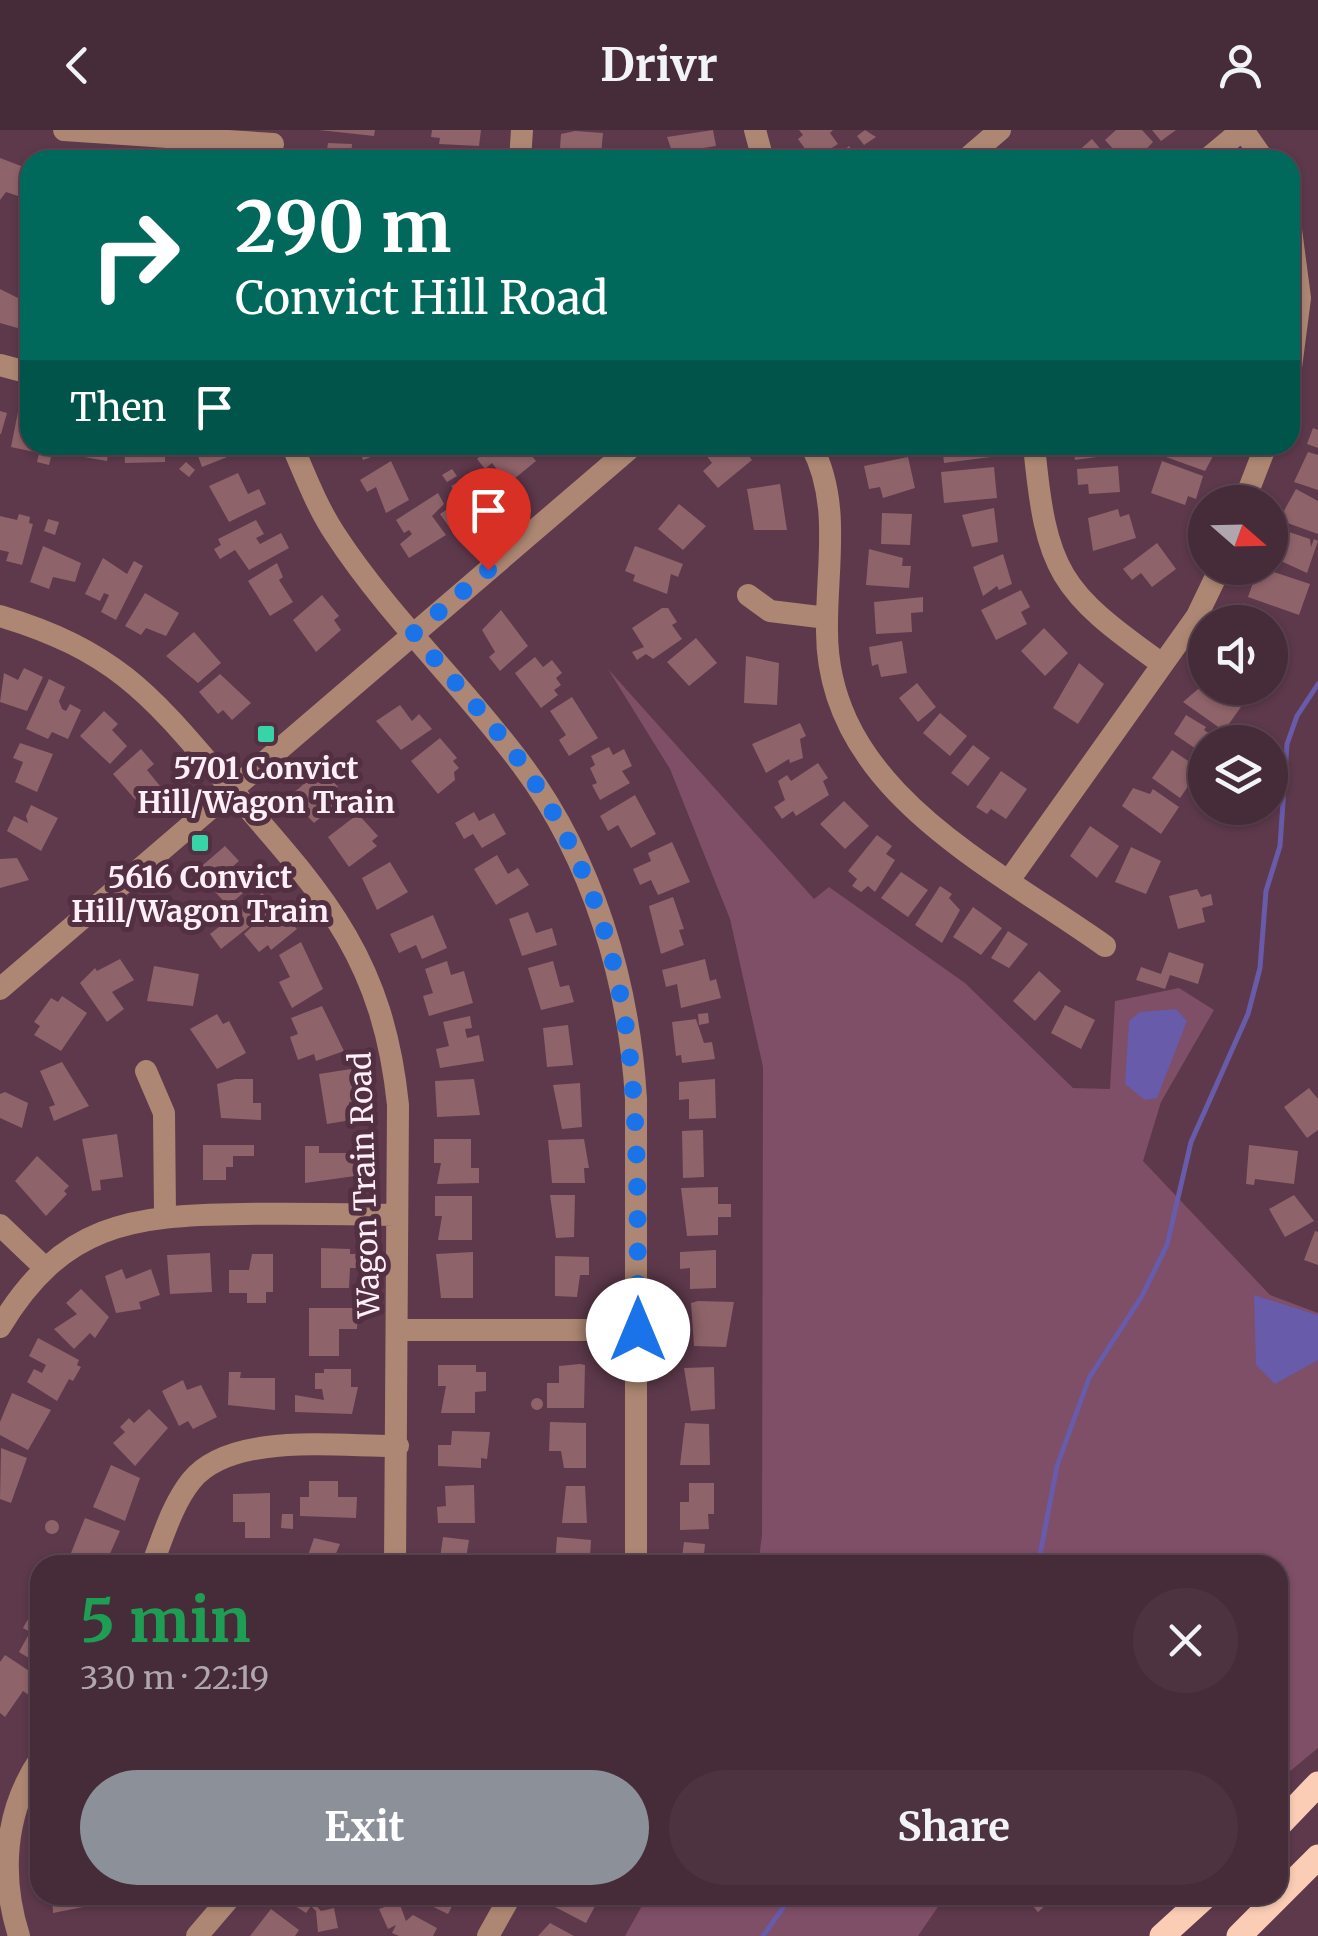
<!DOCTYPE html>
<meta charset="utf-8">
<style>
body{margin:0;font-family:Merriweather,serif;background:#4d3340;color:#f1f3f6;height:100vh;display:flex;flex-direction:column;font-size:38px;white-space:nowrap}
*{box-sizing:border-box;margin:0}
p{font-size:32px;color:#b0a7ae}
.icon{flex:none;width:55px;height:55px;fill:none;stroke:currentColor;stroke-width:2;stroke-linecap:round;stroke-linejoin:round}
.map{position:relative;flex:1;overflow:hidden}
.side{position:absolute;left:30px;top:1425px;width:1258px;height:350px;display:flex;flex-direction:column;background:#462b38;border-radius:30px;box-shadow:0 2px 8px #0004,0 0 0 2px #5e4753}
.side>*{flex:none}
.banner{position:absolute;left:20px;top:20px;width:1280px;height:305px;border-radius:30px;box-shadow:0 2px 8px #0004,0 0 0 2px #5e4753;background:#00695c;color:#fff;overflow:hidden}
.needle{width:65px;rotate:110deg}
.tools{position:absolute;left:1188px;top:355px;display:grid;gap:20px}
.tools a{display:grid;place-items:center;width:100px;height:100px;border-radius:50%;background:#462b38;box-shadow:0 2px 8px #0004,0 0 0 2px #5e4753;font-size:50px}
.pin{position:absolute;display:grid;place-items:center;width:85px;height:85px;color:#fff;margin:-102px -42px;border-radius:50% 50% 50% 0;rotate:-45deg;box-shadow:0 0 10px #0007}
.pin .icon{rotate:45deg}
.me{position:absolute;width:110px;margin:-55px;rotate:0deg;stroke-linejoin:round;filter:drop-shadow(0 0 8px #0008)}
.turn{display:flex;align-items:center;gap:35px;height:210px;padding:0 50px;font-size:45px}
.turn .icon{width:130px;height:130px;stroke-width:2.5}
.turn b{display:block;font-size:70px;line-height:85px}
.then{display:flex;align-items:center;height:95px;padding:0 50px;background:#0003;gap:20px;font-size:38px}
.round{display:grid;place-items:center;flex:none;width:105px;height:105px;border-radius:52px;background:#4d3340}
.head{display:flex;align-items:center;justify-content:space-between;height:170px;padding:0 50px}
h1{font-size:60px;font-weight:700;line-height:75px;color:#1e9e55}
.button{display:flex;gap:20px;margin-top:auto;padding:20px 50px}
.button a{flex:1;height:115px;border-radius:60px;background:#8c9099;color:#fff;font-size:40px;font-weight:700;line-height:115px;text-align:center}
.button a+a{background:#4d3340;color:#f1f3f6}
header{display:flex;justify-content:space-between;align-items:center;height:130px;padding:0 50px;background:#462b38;font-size:45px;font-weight:700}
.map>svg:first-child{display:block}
.green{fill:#7f4e67}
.water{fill:#675baa}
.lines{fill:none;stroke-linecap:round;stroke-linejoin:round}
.stream{stroke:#675baa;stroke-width:5}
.building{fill:#8f636a}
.minor{stroke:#ad8773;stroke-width:22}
.major{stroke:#fccdb5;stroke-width:25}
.route{stroke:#1a73e8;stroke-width:18;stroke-dasharray:0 32.4}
.poi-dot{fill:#36d4a7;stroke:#522f41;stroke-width:4}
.labels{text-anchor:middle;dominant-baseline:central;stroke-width:10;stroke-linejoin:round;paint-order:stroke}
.poi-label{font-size:30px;font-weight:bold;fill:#fef0f6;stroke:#522f41}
.street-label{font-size:30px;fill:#fef0f6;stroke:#522f41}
</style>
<header><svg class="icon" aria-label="back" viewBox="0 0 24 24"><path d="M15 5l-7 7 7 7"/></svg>Drivr<svg class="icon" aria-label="person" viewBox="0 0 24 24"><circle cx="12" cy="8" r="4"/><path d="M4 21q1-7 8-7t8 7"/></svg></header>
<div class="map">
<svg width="1318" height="1806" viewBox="0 0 1318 1806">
<rect width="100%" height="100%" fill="#5d394b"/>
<!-- green -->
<path class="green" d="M608 539 814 769 829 757 965 853 1073 958 1110 959 1115 871 1179 858 1214 880 1161 972 1143 1031 1270 1165 1318 1183V1618L1289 1642 1287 1568 1278 1555V1435H758L762 1405 763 937 730 789 670 639Z
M648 1765H946L918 1806H625Z"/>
<!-- water -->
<path class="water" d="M1176 879 1187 891 1157 968 1145 970 1125 954 1129 891 1140 882Z
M1254 1165 1318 1185V1230L1275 1254 1256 1235Z"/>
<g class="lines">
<!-- stream -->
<path class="stream" d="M1038 1435 1057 1336 1089 1248 1142 1166 1167 1115 1191 1012 1248 884 1260 838 1266 761 1280 716 1287 614 1297 586 1318 554
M763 1806 792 1765"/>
</g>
<!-- building -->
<path class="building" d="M319 0H375L374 6Z
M432 0H481L479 16 439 14 440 8 431 7Z
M713 0 716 16 697 19 698 24 707 22 708 30H675L667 7Z
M799 0H833L830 3 838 14 813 30 798 9 803 5Z
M865 0 876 7 864 15 857 6Z
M1116 0H1142L1153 12 1136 30H1123L1105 10Z
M1152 0H1176L1161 11Z
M575 1 603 3 601 25H609V30H572V19L560 18 561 4Z
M1092 9 1110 30H1066L1074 19 1077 22Z
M328 13 352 14 351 30H315V18L327 19Z
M849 16 861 30H833Z
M431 21 480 22V30H431Z
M0 28 29 39 21 67 6 62 0 70Z
M0 159 28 173 21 199 0 193Z
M0 281 7 283 1 304H0Z
M18 282 30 285V315H54L49 335 37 332 39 323 11 317Z
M1313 298 1318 300V318L1307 314Z
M66 315H109L107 331 67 324Z
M124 315H165V332L125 333Z
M194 315H231L235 324 202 337Z
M358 315H391L392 319 363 330Z
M491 315H523L536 331 508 354 492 333 485 339 477 329Z
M719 315H740L752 330 718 358 703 341 712 333 706 325Z
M942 315H989L991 327 944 333Z
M1073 315H1125L1126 323 1075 330Z
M1154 315H1219L1205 341 1152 322Z
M1308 322 1318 325V360L1294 352Z
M908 327 915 358 883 368 880 357 869 359 864 336Z
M391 331 409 370 386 383 376 357 367 362 360 350Z
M1162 331 1203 346 1196 369 1188 366 1185 375 1151 363Z
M186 332 195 340 189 347 179 339Z
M1118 336 1120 362 1089 364 1088 354 1078 355 1077 339Z
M994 337 997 368 944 373 941 342Z
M452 339 457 346 447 352 442 345Z
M238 343 248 364 259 359 266 374 229 392 209 356Z
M460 351 465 359 457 364 451 356Z
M780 354 787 400H754L747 359Z
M1296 359 1318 371V404L1279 390Z
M438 363 444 374 432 386 446 405 409 428 400 414 412 404 409 400 404 403 396 390Z
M455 374 466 391 452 401 440 384Z
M679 374 706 396 683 420 658 399Z
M994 378 998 412 972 417 962 385Z
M1118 379 1120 387 1129 384 1136 408 1093 421 1088 388Z
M882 383 912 384 910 415 881 414Z
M19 384 30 387 29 393 33 394 22 435 6 431 9 422 0 420V386L17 390Z
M48 389 59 392 55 405 44 401Z
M256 390 264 404 256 408 260 414 281 403 289 418 249 440 235 420 220 429 214 419 221 415 218 409Z
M1277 398 1310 409 1311 417 1314 409 1318 411 1307 443 1270 426V413H1280L1272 410Z
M1157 413 1176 439 1152 457 1141 443 1132 450 1123 439Z
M43 416 81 433 75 452 53 447 49 459 30 452Z
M635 416 683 434 678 447 671 444 667 464 633 451 635 445 625 441Z
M869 419 903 428 902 436H911L909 458 866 455Z
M1003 424 1012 454 999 460 997 456 983 466 973 437Z
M103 428 127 444 134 431 143 436 116 490 101 482 109 465 104 463 100 471 85 464Z
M277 433 283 447 279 450 293 472 270 486 248 451Z
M1268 440 1310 454 1299 485 1248 467 1254 450 1261 452Z
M1021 460 1030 477 1021 482 1027 494 996 510 981 480Z
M145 463 179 483 166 506 146 498 141 505 125 496Z
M322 465 339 486 334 490 341 500 316 522 293 490Z
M923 467V482L911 483 912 502 876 504 874 472Z
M1244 473 1276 491 1270 502V492L1235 490Z
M662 478H668L677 492 672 495 682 509 653 529 646 524 637 530 632 522 644 517 632 498Z
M501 480 528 516 500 541 489 527 495 522 482 500Z
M1044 498 1068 523 1045 546 1021 521Z
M194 502 221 533 198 553 166 526Z
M696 508 717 533 689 556 667 532Z
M902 511 907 543 881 547 878 534 872 536 869 517Z
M746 526 779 533 777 575 744 573Z
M535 527 543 537 552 530 562 543 556 548 561 555 554 560 558 565 541 578 515 543Z
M1079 533 1104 554 1078 594 1053 578Z
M24 538 43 547 27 581 0 572 4 543 18 550Z
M220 544 251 573 232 590 223 580 218 584 199 562Z
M49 549 65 557 59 571 62 579 66 581 70 574 81 580 68 609 52 602 48 609 26 599Z
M917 553 936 577 918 592 899 568Z
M1205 553V558H1220L1243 574 1224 601 1183 572Z
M572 567 598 608 569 626 559 610 566 605 550 581Z
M400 575 412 591 419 584 432 599 401 620 376 591Z
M104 581 118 594 112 600 127 616 110 634 80 606Z
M940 583 967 606 950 626 923 603Z
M1186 585 1206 597 1204 600 1222 612H1205V625L1174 604Z
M800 593 806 606 800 609 803 628 790 633 789 629 766 643 752 614Z
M440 608 457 628 453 631 459 638 454 642 455 650 438 664 411 631Z
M20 613 53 624 37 662 15 652 23 632 13 628Z
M973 615 990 628 968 656 951 643Z
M609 617 613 625 624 619 632 636 622 641 630 653 600 670 592 655 597 653 590 638 595 635 591 626Z
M141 619 154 634 147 640 160 656 139 674 113 644Z
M1172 620 1200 639 1180 668 1152 648Z
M818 633 828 648 823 651 829 665 796 686 793 681 782 689 774 677 785 670 778 651 787 645 791 651Z
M322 638 338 657 326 668 333 677 314 693 289 667Z
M1001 641 1027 659 1006 689 991 679 987 684 976 677Z
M1133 658 1150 664 1153 659 1179 677 1161 704 1122 676Z
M635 665 656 704 631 718 618 695 608 701 600 686Z
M844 671 869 696 845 719 820 694Z
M31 675 58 688 41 721 7 701 14 686 28 693 26 686Z
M474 682 479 691 494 683 506 704 482 718 473 704 464 709 455 693Z
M358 684 378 706 372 711 377 716 349 737 328 707Z
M1090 696 1119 716 1097 748 1070 726Z
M877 705 892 716 886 724 895 730 875 762 868 756 861 762 852 756 857 749 848 741Z
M672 712 690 752 658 765 651 750 640 755 633 739 651 731 648 723Z
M225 716 239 731 231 738 249 758 228 776 196 741Z
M1131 717 1161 731 1146 764 1115 752Z
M497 725 508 744 518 738 529 755 496 775 474 739Z
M17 728 29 750 0 758V729Z
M390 732 408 762 377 780 362 748Z
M901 742 928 760 908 787 881 768Z
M940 756 952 764 949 768 960 780 942 813 915 795Z
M1197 759 1201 767 1211 764 1213 775 1202 778 1205 792 1178 799 1169 766Z
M262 763 297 799 271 820 268 815 259 822 244 804 255 794 251 790 250 796 221 819 210 804Z
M673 767 684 799 679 800 684 815 661 824 649 776Z
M973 777 1002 798 981 825 953 807Z
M528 782 536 803 552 798 557 815 522 826 509 789Z
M433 785 447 818 422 829 416 815 399 823 390 804Z
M1008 801 1028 814 1009 838 991 828Z
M301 812 323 859 292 878 279 852 290 847 279 825Z
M1169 822 1204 834 1198 854 1170 845 1165 859 1136 850 1141 837 1161 844Z
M120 829 134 850 112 862 124 879 107 892 80 853 95 838 97 841Z
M705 829 710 851 716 849 721 868 681 878 677 854 666 857 662 840Z
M447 831 451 845 464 841 473 873 429 886 423 866 433 863 425 839Z
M553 831 560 857 569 855 574 872 541 880 528 838Z
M154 836 199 844 193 876 147 871Z
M1039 841 1061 861 1035 891 1013 871Z
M62 866 87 883 61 921 34 905 40 896 34 892 51 868 58 872Z
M1065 875 1095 890 1081 919 1051 903Z
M322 876 344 921 316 931 314 924 298 930 290 907 298 904 291 888Z
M708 883 709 893 699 895 698 884Z
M217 884 223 894 229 891 246 923 217 939 190 899Z
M470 886 472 898 465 899 467 908 479 905 484 931 440 938 436 919 449 916 443 892Z
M696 889 704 913 712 912 715 929 682 933 681 925 676 926 672 892Z
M568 895 573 935 547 937 543 898Z
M62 932 89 976 54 991 49 977 55 975 40 941Z
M351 939 356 971 349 972 351 990 327 994 319 944Z
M235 949H253V973H261V990L221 988 217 954Z
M474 949 480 985 437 987 435 951Z
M715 949 716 988 689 989V969L679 970V952Z
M580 953 582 997 562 999 553 955Z
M1309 958 1318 969V1000L1307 1008 1284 977Z
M5 962 28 973 22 998 0 988V964Z
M703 1000 704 1047 683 1048 682 1001Z
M117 1004 123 1047 100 1050 101 1060 92 1061 82 1009Z
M434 1009H471V1038H479V1053L437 1054 441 1033H434Z
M584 1009 589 1038H584L585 1053H552L548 1010Z
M203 1015H254V1026H233V1037H226V1050H203Z
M1249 1015 1298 1021 1294 1054 1255 1049 1254 1055 1246 1054Z
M305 1016H319V1023H356L355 1046 305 1053Z
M37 1026 69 1056 64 1061 67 1064 46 1086 15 1051Z
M718 1057V1074H731V1087H718V1105L687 1106 681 1058Z
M550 1065H575L574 1107 556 1108Z
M1294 1065 1314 1091 1285 1107 1269 1079Z
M435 1066H472V1110H438L442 1086H435Z
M1315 1101 1318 1102V1135L1304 1130Z
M321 1118 350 1119V1124H358V1138H350L349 1158H321Z
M716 1120V1158L690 1159V1138L680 1139V1122Z
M473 1122V1168H441L436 1124Z
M210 1123 212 1162 170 1164 167 1125Z
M252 1124H273V1162H266V1173H247V1163H229V1140H249Z
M555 1126 589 1127V1145H580L577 1167 555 1166Z
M122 1139 126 1149 151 1139 160 1165 139 1172 141 1179 116 1183 105 1146Z
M81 1159 109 1187 95 1208 90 1203 74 1219 54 1199 77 1184 66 1173Z
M698 1171 734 1172 726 1217 694 1216 691 1173Z
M309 1178H358L357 1199H339V1226H309Z
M38 1208 79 1230 77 1235 81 1237 73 1251 69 1249 57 1271 27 1252 34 1239 42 1243 46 1235 29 1226Z
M580 1234 585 1235 584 1278H547V1253H559V1236Z
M438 1235H476V1242H486V1261L475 1262V1283H441L446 1256H438Z
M714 1237 715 1279 691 1281 684 1238Z
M324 1239H351V1257H358L352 1284 295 1282V1265L324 1270 322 1259H315V1243H324Z
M229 1242H241L240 1248H275V1280L228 1275Z
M183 1250 187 1260 201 1255 217 1287 193 1299 188 1291 179 1296 162 1261Z
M12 1263 51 1280 28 1320 0 1305V1292Z
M531 1274a6 6 0 1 1 12 0a6 6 0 1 1-12 0Z
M149 1279 168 1298 135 1336 113 1313 125 1302 120 1297 129 1288 134 1293Z
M550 1292 586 1293V1338H564L561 1321H549Z
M685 1293 709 1294 710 1335H680Z
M452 1301 490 1302 487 1329 481 1328V1338L438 1336V1315H451Z
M1 1318 27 1328 11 1373 0 1369Z
M111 1335 140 1348 125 1391 93 1377Z
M309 1351H338V1367H357L356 1388 300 1386V1367H309Z
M689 1353H714V1384H708L709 1399 680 1400V1372H689Z
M474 1355 475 1393H438L437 1377 446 1376 445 1356Z
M566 1356H585L587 1393H562Z
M270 1363V1408H245V1392H233V1364Z
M282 1384H293V1399L281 1398Z
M85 1388 120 1401 105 1435H87L69 1428Z
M45 1397a7 7 0 1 1 14 0a7 7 0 1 1-14 0Z
M443 1407 469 1410 465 1435H439Z
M557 1407 591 1410 590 1428 581 1427V1435H555Z
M314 1408 340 1414 331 1435 305 1434Z
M684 1412 705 1414 703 1435H681Z
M207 1423 238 1435H202Z
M32 1482 40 1487V1535L19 1522 30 1502 23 1498Z
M5 1525 40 1548 32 1567 23 1561 5 1587 0 1583V1532Z
M1278 1591 1284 1626 1278 1627Z
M52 1765H86L88 1776 53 1783Z
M285 1765H329L321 1777 312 1771 321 1781 334 1778 338 1798 318 1802 316 1781 311 1776 306 1783 283 1768Z
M417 1765H458L448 1784 415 1768Z
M562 1765H601L586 1793 555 1777Z
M1038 1765 1046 1775 1038 1782 1025 1767Z
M399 1772 406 1791 413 1785 437 1798 433 1806H399L392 1803 396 1795 388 1799 379 1779Z
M271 1779 299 1800 295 1806H250Z
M550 1793 574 1806H538Z"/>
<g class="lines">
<!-- minor -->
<path class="minor" d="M64 0 273 14
M755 0 763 30
M1243 0 1264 30
M520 30 522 0
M965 30 1000 0
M1206 30 1242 0
M1290 92 1300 168 1290 245
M0 235 30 243
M292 315C305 345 317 377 335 404 389 487 463 555 522 635 593 730 629 852 636 969V1435
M811 315C842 373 826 438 827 501 827 660 993 736 1105 816
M1034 315C1046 442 1059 461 1162 534
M1244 372 1266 315
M748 465 770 481 827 488
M0 486C120 522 154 569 232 660 325 766 383 829 398 975L395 1435
M1010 749 1197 486 1220 438
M0 859 634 315
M146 941 164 983 165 1084
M0 1095 45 1138
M0 1197C62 1094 131 1085 243 1084 294 1083 346 1084 397 1085
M399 1200H638
M152 1435C163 1407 172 1375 191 1351 231 1301 340 1317 398 1316
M19 1806C0 1746 4 1682 40 1629
M197 1806 232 1765
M488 1806 511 1765"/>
<!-- major -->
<path class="major" d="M1278 1696 1318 1654
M1162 1806 1207 1765
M1239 1806 1318 1727"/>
</g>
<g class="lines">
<!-- route -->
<path class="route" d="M488 440 414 503C450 549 492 591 525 638 650 820 636 992 638 1200"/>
</g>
<!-- markers -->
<g class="poi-dot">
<rect x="256" y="594" width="20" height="20" rx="5"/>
<rect x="190" y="703" width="20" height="20" rx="5"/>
</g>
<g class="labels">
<!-- poi labels -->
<g class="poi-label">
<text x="266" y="638">5701 Convict<tspan x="266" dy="34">Hill/Wagon Train</tspan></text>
<text x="200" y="747">5616 Convict<tspan x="200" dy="34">Hill/Wagon Train</tspan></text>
</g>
<!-- street labels -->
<g class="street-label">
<text transform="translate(364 1055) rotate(-92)">Wagon Train Road</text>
</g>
</g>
</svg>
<div class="tools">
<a><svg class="needle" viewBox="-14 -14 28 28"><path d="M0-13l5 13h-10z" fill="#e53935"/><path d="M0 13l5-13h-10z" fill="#b0a7ae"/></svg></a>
<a><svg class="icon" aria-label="sound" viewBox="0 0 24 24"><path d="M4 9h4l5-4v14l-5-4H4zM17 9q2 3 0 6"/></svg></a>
<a><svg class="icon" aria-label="layers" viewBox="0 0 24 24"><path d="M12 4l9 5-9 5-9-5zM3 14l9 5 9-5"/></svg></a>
</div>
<div class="pin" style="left:488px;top:440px;background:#d93025"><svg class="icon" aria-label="arrive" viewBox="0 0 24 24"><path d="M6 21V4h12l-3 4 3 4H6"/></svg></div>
<svg class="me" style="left:638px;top:1200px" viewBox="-20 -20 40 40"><circle r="19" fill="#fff"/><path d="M0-13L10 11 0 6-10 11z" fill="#1a73e8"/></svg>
<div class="banner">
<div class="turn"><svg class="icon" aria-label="right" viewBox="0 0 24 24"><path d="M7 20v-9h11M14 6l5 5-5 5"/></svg><div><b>290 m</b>Convict Hill Road</div></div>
<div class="then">Then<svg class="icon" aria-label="arrive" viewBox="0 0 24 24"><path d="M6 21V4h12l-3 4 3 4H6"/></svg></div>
</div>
<section class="side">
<div class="head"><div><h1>5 min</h1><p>330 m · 22:19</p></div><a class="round"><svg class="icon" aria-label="close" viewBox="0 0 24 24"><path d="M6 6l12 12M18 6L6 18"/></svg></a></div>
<div class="button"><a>Exit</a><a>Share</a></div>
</section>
</div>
